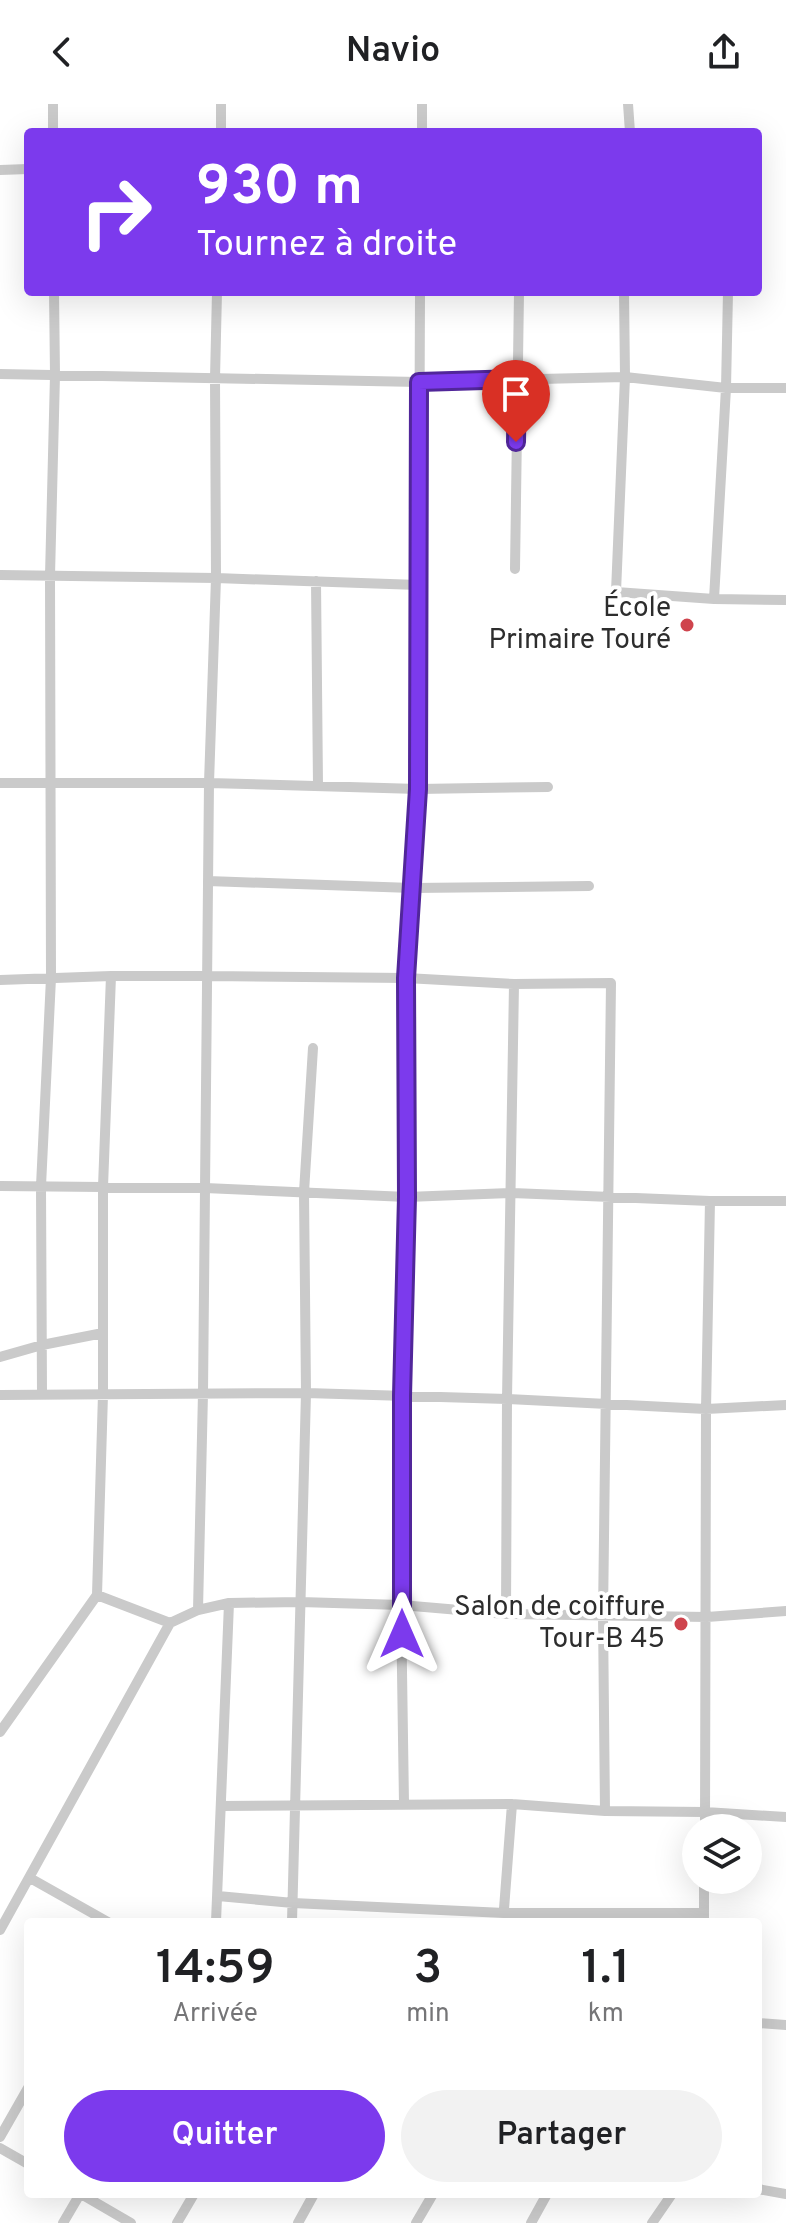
<!DOCTYPE html>
<html lang="fr">
<meta charset="utf-8">
<style>
body{margin:0;font-family:Overpass,sans-serif;background:#f2f2f2;color:#202124;height:100vh;display:flex;flex-direction:column;font-size:30px;white-space:nowrap}
*{box-sizing:border-box;margin:0}
p{font-size:26px;color:#757577}
.icon{flex:none;width:44px;height:44px;fill:none;stroke:currentColor;stroke-width:2;stroke-linecap:round;stroke-linejoin:round}
.map{position:relative;flex:1;overflow:hidden}
.details{position:absolute;left:24px;top:1814px;width:738px;height:280px;display:flex;flex-direction:column;background:#fff;border-radius:8px;box-shadow:0 8px 32px #0002}
.details>*{flex:none}
.top-card{position:absolute;left:24px;top:24px;width:738px;height:168px;border-radius:8px;box-shadow:0 8px 32px #0002;background:#7c3aed;color:#fff;overflow:hidden}
.tools{position:absolute;left:682px;top:1710px;display:grid;gap:16px}
.tools a{display:grid;place-items:center;width:80px;height:80px;border-radius:50%;background:#fff;box-shadow:0 8px 32px #0002;font-size:40px}
.pin{position:absolute;display:grid;place-items:center;width:68px;height:68px;color:#fff;margin:-82px -34px;border-radius:50% 50% 50% 0;rotate:-45deg;box-shadow:0 0 8px #0007}
.pin .icon{rotate:45deg}
.me{position:absolute;width:88px;margin:-44px;rotate:0deg;stroke-linejoin:round;filter:drop-shadow(0 0 6px #0008)}
.turn{display:flex;align-items:center;gap:28px;height:168px;padding:0 40px;font-size:36px}
.turn .icon{width:104px;height:104px;stroke-width:2.5}
.turn b{display:block;font-size:56px;line-height:68px}
.eta{display:flex;justify-content:space-evenly;align-items:center;height:136px;text-align:center}
.eta b{font-size:48px;font-weight:600;line-height:56px}
.cta{display:flex;gap:16px;margin-top:auto;padding:16px 40px}
.cta a{flex:1;height:92px;border-radius:48px;background:#7c3aed;color:#fff;font-size:32px;font-weight:600;line-height:92px;text-align:center}
.cta a+a{background:#f2f2f2;color:#202124}
header{display:flex;justify-content:space-between;align-items:center;height:104px;padding:0 40px;background:#fff;font-size:36px;font-weight:600}
.map>svg:first-child{display:block}
.lines{fill:none;stroke-linecap:round;stroke-linejoin:round}
.minor{stroke:#cacaca;stroke-width:10}
.route-casing{stroke:#51269a;stroke-width:20}
.route{stroke:#7c3aed;stroke-width:14}
.poi-dot{fill:#cf444d;stroke:#fff;stroke-width:3}
.labels{text-anchor:middle;dominant-baseline:central;stroke-width:8;stroke-linejoin:round;paint-order:stroke}
.poi-label{font-size:28px;fill:#2d2d2d;stroke:#fff;text-anchor:end}
</style>
<header><svg class="icon" aria-label="back" viewBox="0 0 24 24"><path d="M15 5l-7 7 7 7"/></svg>Navio<svg class="icon" aria-label="share" viewBox="0 0 24 24"><path d="M12 15V3M7 8l5-5 5 5M5 13v7h14v-7"/></svg></header>
<div class="map">
<svg width="786" height="2119" viewBox="0 0 786 2119">
<rect width="100%" height="100%" fill="#fff"/>
<g class="lines">
<!-- minor -->
<path class="minor" d="M422 0V28
M628 0 630 28
M53 28V0
M221 28V0
M0 66 28 65
M624 188 625 273 616 488 714 495 786 496
M0 270 419 278 625 273 726 284H786
M515 465 519 188
M0 471 216 474 418 481
M316 477 318 682
M714 495 726 284 728 188
M0 679H209L418 685 548 683
M208 777 412 784 589 782
M0 876 111 872H208L406 874 514 880 611 879 603 1512 605 1707
M0 1082 205 1084 407 1093 512 1089 710 1097H786
M0 1253 42 1241 103 1229
M42 1290 41 1082 51 874 50 472 55 271 54 188
M0 1291 306 1289 507 1295 706 1305 786 1301
M97 1491 170 1519 198 1506 229 1499 300 1498 401 1501 506 1510 707 1513 786 1507
M198 1506 203 1289 209 679 216 474 215 274 217 188
M506 1510 507 1295 514 880
M0 1628 97 1491 103 1290V1083L111 872
M404 1700 401 1501 402 1292 407 1093 406 874 418 685 420 188
M222 1702 512 1700 605 1707 705 1708 786 1713
M705 1724 706 1305 710 1097
M30 1774 108 1818
M218 1792 293 1799 504 1809H704
M216 1818 229 1499
M292 1818 306 1289 304 1088 313 944
M503 1818 512 1700
M704 1818V1776
M0 1826 170 1519
M758 1919 786 1921
M0 2033 28 1984
M0 2044 28 2060
M758 2085 786 2090
M81 2090 131 2119
M63 2119 80 2090
M177 2119 194 2090
M298 2119 314 2090
M416 2119 433 2090
M531 2119 547 2090
M652 2119 672 2090"/>
</g>
<g class="lines">
<!-- route casing -->
<g class="route-casing">
<path id="route" d="M402 1530V1292L407 1093 406 874 418 685 419 278 517 275 516 338"/>
</g>
<!-- route -->
<use href="#route" class="route"/>
</g>
<!-- markers -->
<g class="poi-dot">
<circle cx="687" cy="521" r="8"/>
<circle cx="681" cy="1520" r="8"/>
</g>
<g class="labels">
<!-- poi labels -->
<g class="poi-label">
<text x="671" y="505">École<tspan x="671" dy="32">Primaire Touré</tspan></text>
<text x="665" y="1504">Salon de coiffure<tspan x="665" dy="32">Tour-B 45</tspan></text>
</g>
</g>
</svg>
<div class="tools">
<a><svg class="icon" aria-label="layers" viewBox="0 0 24 24"><path d="M12 4l9 5-9 5-9-5zM3 14l9 5 9-5"/></svg></a>
</div>
<div class="pin" style="left:516px;top:338px;background:#d93025"><svg class="icon" aria-label="arrive" viewBox="0 0 24 24"><path d="M6 21V4h12l-3 4 3 4H6"/></svg></div>
<svg class="me" style="left:402px;top:1530px" viewBox="-20 -20 40 40"><path d="M0-17L14 15 0 8-14 15z" fill="#7c3aed" stroke="#fff" stroke-width="4"/></svg>
<div class="top-card">
<div class="turn"><svg class="icon" aria-label="right" viewBox="0 0 24 24"><path d="M7 20v-9h11M14 6l5 5-5 5"/></svg><div><b>930 m</b>Tournez à droite</div></div>
</div>
<section class="details">
<div class="eta">
<div><b>14:59</b><p>Arrivée</p></div>
<div><b>3</b><p>min</p></div>
<div><b>1.1</b><p>km</p></div>
</div>
<div class="cta"><a>Quitter</a><a>Partager</a></div>
</section>
</div>
